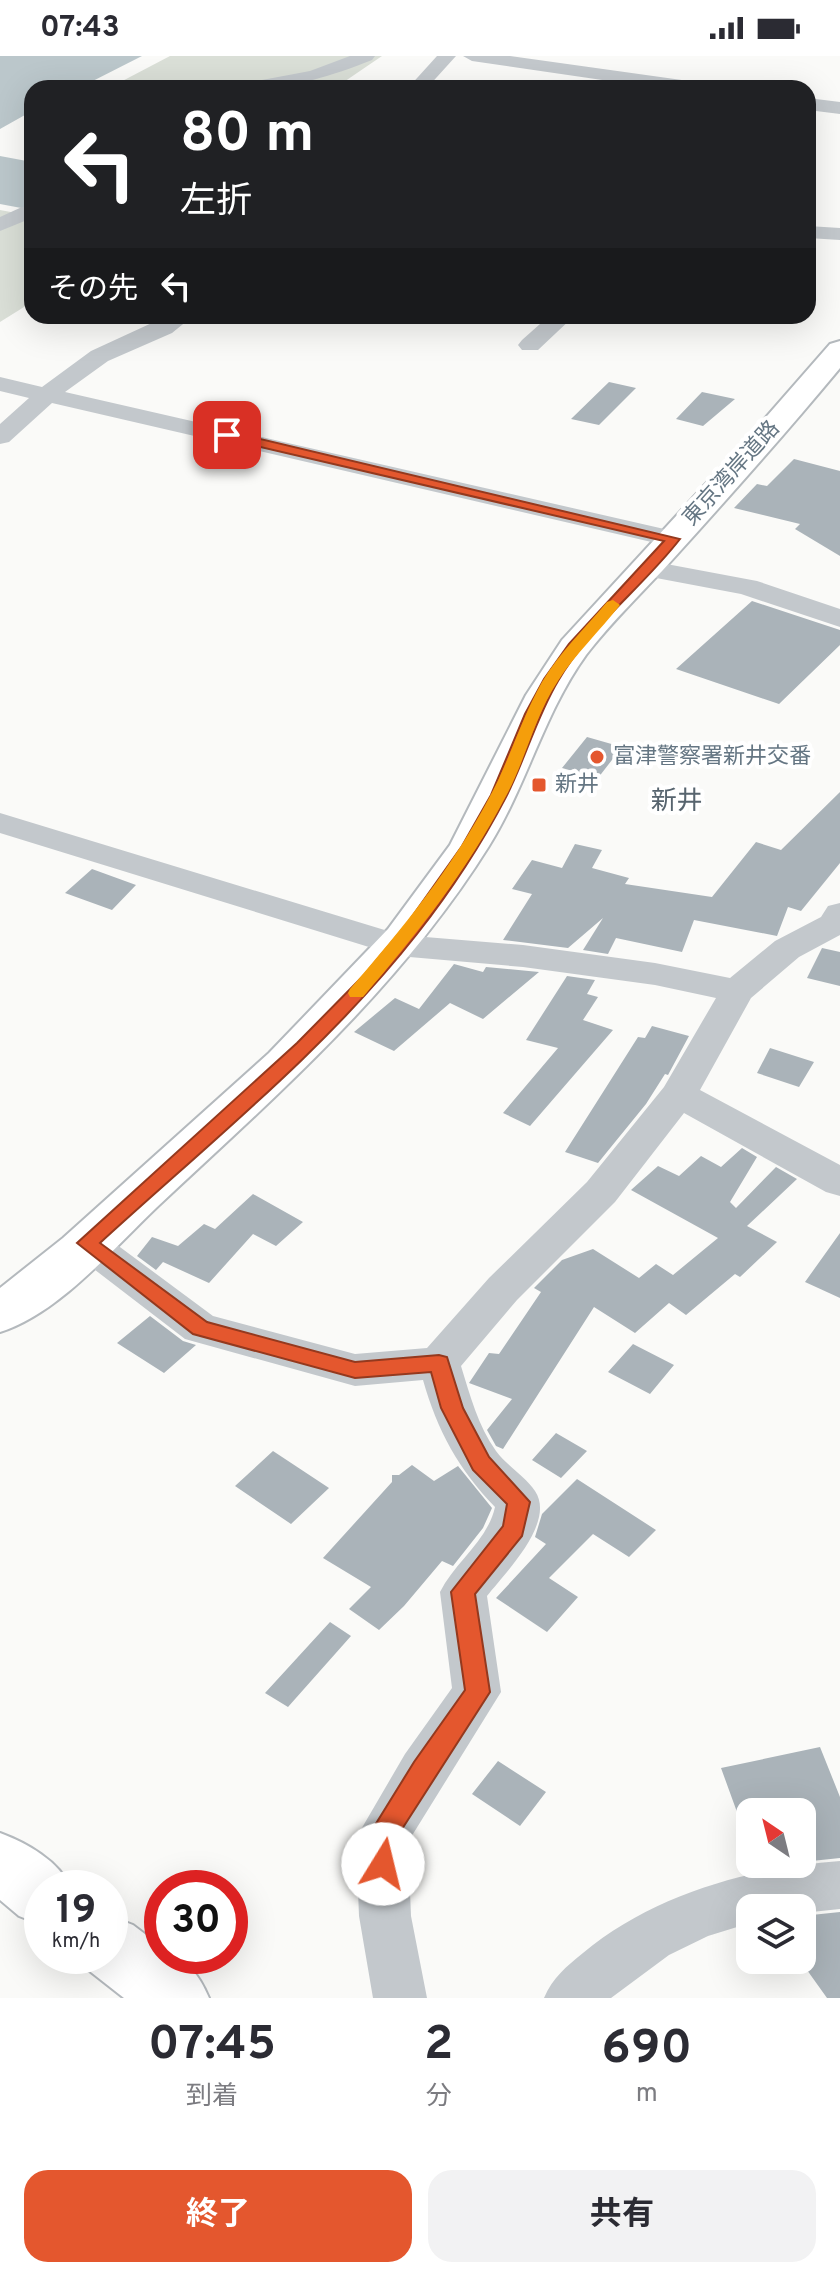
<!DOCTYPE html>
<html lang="ja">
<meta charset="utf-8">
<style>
body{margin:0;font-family:Overpass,"Noto Sans JP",sans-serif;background:#f2f2f3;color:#2b2b33;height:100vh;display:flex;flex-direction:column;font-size:30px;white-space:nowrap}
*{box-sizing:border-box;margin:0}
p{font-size:26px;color:#7c7c81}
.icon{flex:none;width:44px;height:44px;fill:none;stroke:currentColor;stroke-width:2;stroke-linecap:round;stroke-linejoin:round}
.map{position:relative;height:1942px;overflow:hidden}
.details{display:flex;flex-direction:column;background:#fff;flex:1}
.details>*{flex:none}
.guide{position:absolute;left:24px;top:24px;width:792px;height:244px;border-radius:24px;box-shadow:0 8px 32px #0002;background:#202124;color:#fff;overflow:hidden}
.needle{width:52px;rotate:325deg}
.controls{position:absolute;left:736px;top:1742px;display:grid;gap:16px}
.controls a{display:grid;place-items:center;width:80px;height:80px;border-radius:16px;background:#fff;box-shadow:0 8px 32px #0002;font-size:40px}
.speed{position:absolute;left:24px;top:1814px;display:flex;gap:16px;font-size:40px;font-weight:700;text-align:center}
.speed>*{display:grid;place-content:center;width:104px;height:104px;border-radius:50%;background:#fff;box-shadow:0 8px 32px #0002;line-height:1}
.speed small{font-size:20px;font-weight:400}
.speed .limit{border:12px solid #d22;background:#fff;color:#111}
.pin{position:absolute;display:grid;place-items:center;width:68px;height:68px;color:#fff;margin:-34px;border-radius:16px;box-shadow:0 4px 12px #0006}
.me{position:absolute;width:88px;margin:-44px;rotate:9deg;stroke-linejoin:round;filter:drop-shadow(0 0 6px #0008)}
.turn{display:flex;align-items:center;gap:28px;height:168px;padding:0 24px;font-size:36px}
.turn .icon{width:104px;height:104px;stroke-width:2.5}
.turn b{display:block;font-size:56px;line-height:68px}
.then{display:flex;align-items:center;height:76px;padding:0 24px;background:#0003;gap:16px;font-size:30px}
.eta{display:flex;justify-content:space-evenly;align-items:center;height:136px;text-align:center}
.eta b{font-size:48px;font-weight:700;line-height:56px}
.primary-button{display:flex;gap:16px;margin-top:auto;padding:16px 24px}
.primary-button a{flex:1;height:92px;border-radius:24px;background:#e4572e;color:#fff;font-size:32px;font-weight:700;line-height:92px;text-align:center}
.primary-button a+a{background:#f2f2f3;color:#2b2b33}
.status{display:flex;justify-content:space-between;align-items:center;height:56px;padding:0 40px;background:#fff;direction:ltr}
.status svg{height:22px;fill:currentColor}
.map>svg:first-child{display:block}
.green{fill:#dadfd7}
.water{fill:#bbc7cb}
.building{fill:#aab3b9}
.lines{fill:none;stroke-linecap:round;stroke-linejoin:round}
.highway-casing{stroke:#b4b9bd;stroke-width:4}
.minor{fill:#c3c8cc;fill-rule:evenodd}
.highway{fill:#fff;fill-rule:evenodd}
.route{fill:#e4572e;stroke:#94391e;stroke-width:2}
.slow{fill:#f59e0b}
.poi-dot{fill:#e4572e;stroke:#fff;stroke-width:3}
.labels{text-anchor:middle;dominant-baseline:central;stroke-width:8;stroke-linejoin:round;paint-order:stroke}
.street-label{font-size:22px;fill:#657683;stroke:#fff}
.poi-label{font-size:22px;fill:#657683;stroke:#fff;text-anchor:start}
.quarter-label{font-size:26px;fill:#57646e;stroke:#fff}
</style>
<div class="status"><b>07:43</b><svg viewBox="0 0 49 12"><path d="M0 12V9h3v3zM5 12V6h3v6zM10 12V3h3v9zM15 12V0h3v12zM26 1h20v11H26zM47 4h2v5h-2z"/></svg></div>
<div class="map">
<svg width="840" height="1942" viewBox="0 0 840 1942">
<rect width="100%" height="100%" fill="#fafaf8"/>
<!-- green -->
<path class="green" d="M170 0H382L335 32H109Z
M0 154 32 160V246L0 266Z"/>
<!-- water -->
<path class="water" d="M0 0H142L79 32H32V55L0 73Z
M0 100 32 106V154L0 148Z"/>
<!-- building -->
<path class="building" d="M609 326 636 332 599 369 571 363Z
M702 336 735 343 703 370 676 363Z
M794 403 840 415V500L795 473 800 468 734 452 757 428 767 430Z
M752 545 840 574V589L779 648 676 613Z
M587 681 622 691 598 722 562 712Z
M840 736V807L801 855 788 851 777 880 694 864 682 896 616 882 608 898 583 894 603 862 568 892 503 884 532 838 512 833 532 804 562 812 575 788 602 794 592 812 629 822 625 828 712 841 756 786 781 794Z
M92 813 136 829 112 854 65 837Z
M822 892 840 896V930L807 922Z
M454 908 483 916 486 911 539 916 483 963 450 947 394 995 354 976 395 942 419 953Z
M567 920 595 924 587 938 598 941 583 964 613 974 530 1070 503 1057 558 992 526 984Z
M652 970 689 980 668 1019 665 1018 646 1048 598 1107 565 1096 638 981 645 982Z
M770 992 814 1006 799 1031 757 1017Z
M742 1092 757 1101 730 1146 736 1152 776 1111 797 1123 747 1170 777 1186 740 1221 735 1218 686 1259 669 1247 635 1277 594 1251 503 1393 496 1390 487 1374 512 1343 469 1327 489 1297 499 1298 541 1236 534 1232 562 1204 593 1193 639 1222 656 1208 673 1219 718 1182 631 1134 658 1110 679 1120 701 1100 721 1111Z
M253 1138 303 1166 276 1190 253 1178 209 1227 163 1206 156 1214 137 1200 152 1181 178 1190 204 1168 215 1173Z
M840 1177V1242L805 1226Z
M150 1260 183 1285 196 1289 164 1317 117 1287Z
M633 1288 674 1309 650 1338 608 1316Z
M556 1377 587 1395 561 1422 532 1404Z
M273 1395 329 1432 291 1468 235 1430Z
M412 1409 434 1425 458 1410 492 1452 483 1472 453 1510 442 1505 404 1550 379 1574 349 1553 371 1531 323 1502 392 1426V1419H399Z
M577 1423 656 1474 629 1501 593 1478 549 1522 578 1541 547 1576 496 1542 546 1488 535 1481 542 1458Z
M330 1566 351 1580 288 1651 265 1637Z
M820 1691 840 1741V1802L802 1806V1756H737L721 1712Z
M498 1705 546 1736 520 1770 472 1738Z
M840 1856V1942H827L802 1907V1860Z"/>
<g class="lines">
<!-- highway casing -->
<g class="highway-casing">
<path id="highway" d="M840 285V312C786 377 730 440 673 503 645 534 612 565 586 599 544 657 527 729 489 790 401 931 277 1039 156 1152 113 1193 58 1258 0 1276V1232L63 1182 269 997 388 873 450 789 526 639 562 584 747 383 830 288Z
M0 1777C27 1787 59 1805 71 1832H42V1869L19 1860 0 1844Z
M110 1860 133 1869 162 1891V1900C187 1900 200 1921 209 1942H124L87 1913 81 1900H110Z"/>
</g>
<!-- minor -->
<path class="minor" d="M350 0H375L372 4C326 22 293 32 243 32L252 26 310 15Z
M437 0H456L427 32H408Z
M463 0H510L696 26 705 32H657L472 5Z
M808 42 840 46V58L808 54Z
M32 150V162L0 175V161L22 151Z
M808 170 840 172V184L808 182Z
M167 260H193L172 277 108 305 65 336 673 475 683 477 686 483 683 489 673 491 52 347 9 386 0 388V368L29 342 0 335V321L42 331 91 295Z
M549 260H574L538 294H522L518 289 522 284Z
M645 504 757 525 840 553V571L741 538 635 518 631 512 635 506Z
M0 757 401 879 523 889 655 907 730 922 775 885 821 861 828 850 840 847V879L799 901 751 942 700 1034 840 1109V1140L826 1136 684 1057 615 1146 517 1244 461 1310C470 1339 478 1370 496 1395 507 1410 525 1420 535 1435 556 1466 506 1516 487 1540L501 1636 408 1786 411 1860 427 1942H373L359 1860 356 1782 405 1698 452 1632 440 1536C455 1506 488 1484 495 1451 459 1414 437 1374 423 1324L355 1330 185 1283 73 1197 67 1187 73 1177 87 1173 101 1177 213 1260 355 1298 427 1292 489 1222 587 1126 664 1031 716 942 655 929 523 911 398 900 0 777Z
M840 1805V1853L802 1857V1852H750V1867L708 1880 669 1899 611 1942H544C553 1921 566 1911 583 1897 654 1838 750 1812 840 1805Z"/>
<!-- highway -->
<use href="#highway" class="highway"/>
</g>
<!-- route -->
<path class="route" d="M227 375 680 483C642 532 589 571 558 625 536 662 525 704 506 741 481 789 450 836 417 878 326 994 208 1088 100 1187L207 1266 355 1306 439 1299 447 1301 463 1352 489 1401 530 1446 522 1480 475 1538 490 1636 395 1784 396 1808 392 1816 383 1820 373 1816 370 1808 369 1782 372 1774 414 1706 465 1634 451 1536 503 1470 507 1448 473 1414 441 1352 431 1316 355 1322 193 1278 77 1187 297 987 365 918 406 869 462 790 491 739 525 658 544 623 569 588 664 485 222 382 220 379Z"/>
<!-- slow -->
<path class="slow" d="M613 544 620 549C600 575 575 598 558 625 534 661 526 704 505 742 467 815 416 879 363 941H350L348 937 350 933C402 873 452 812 489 742 510 704 521 663 542 626 559 597 586 571 607 546Z"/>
<!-- markers -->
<g class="poi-dot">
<circle cx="597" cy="701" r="8"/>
<rect x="531" y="721" width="16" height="16" rx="4"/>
</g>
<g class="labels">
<!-- street labels -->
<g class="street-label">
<text transform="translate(732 418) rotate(-48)">東京湾岸道路</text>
</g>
<!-- poi labels -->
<g class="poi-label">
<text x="613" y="701">富津警察署新井交番</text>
<text x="555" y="729">新井</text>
</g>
<!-- quarter labels -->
<g class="quarter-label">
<text x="677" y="746">新井</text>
</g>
</g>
</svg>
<div class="controls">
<a><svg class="needle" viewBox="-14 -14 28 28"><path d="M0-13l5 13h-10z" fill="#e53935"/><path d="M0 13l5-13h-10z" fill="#7c7c81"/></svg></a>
<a><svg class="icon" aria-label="layers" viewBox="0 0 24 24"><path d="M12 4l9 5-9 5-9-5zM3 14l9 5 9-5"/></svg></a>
</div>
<div class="speed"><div>19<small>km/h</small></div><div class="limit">30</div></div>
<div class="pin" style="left:227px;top:379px;background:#d93025"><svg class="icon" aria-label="arrive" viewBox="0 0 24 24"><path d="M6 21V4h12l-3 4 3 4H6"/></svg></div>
<svg class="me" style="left:383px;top:1808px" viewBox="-20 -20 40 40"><circle r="19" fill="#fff"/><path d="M0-13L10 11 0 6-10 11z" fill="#e4572e"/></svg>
<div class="guide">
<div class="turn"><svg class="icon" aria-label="left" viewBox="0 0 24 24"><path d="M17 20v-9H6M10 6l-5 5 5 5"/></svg><div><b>80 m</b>左折</div></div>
<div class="then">その先<svg class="icon" aria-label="left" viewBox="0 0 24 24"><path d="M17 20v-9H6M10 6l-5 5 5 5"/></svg></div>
</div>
</div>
<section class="details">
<div class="eta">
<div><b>07:45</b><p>到着</p></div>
<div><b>2</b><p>分</p></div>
<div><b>690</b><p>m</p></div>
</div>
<div class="primary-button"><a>終了</a><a>共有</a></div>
</section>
